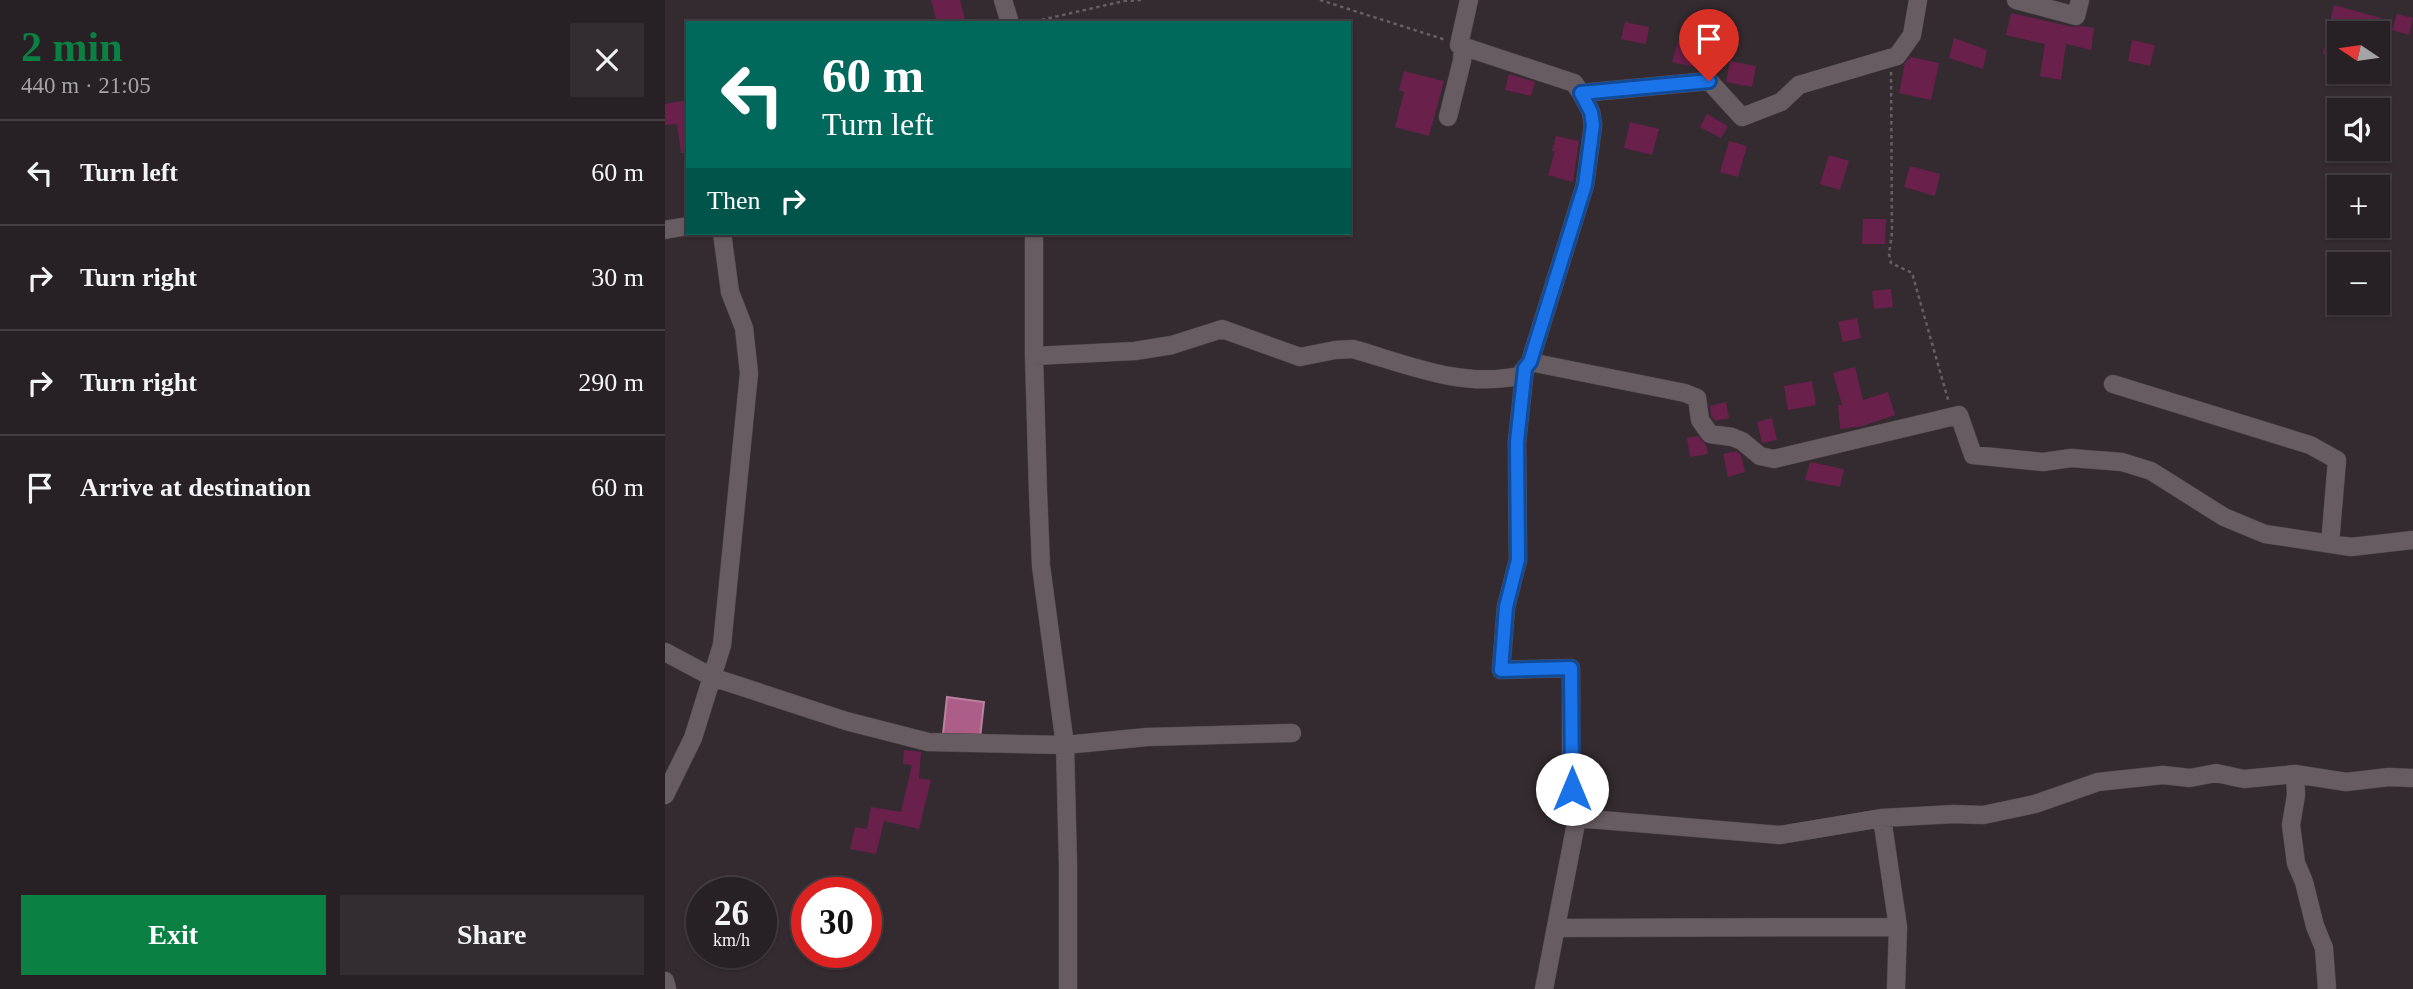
<!DOCTYPE html>
<meta charset="utf-8">
<style>
body{margin:0;font-family:"Times New Roman",serif;background:#332d31;color:#f1f3f6;height:100vh;display:flex;flex-direction:column;font-size:26px;white-space:nowrap}
*{box-sizing:border-box;margin:0}
p{font-size:23px;color:#a4a3a6}
.icon{flex:none;width:38px;height:38px;fill:none;stroke:currentColor;stroke-width:2;stroke-linecap:round;stroke-linejoin:round}
.map{position:relative;flex:1;overflow:hidden}
.sheet{display:flex;flex-direction:column;background:#272024;width:665px}
.sheet>*{flex:none}
.hud{position:absolute;left:21px;top:21px;width:665px;height:214px;border-radius:0px;box-shadow:0 2px 5px #0004,0 0 0 2px #433e41;background:#00695c;color:#fff;overflow:hidden}
.needle{width:46px;rotate:283deg}
.fabs{position:absolute;left:1662px;top:21px;display:grid;gap:14px}
.fabs a{display:grid;place-items:center;width:63px;height:63px;border-radius:0px;background:#272024;box-shadow:0 2px 5px #0004,0 0 0 2px #433e41;font-size:35px}
.speed{position:absolute;left:21px;top:877px;display:flex;gap:14px;font-size:35px;font-weight:700;text-align:center}
.speed>*{display:grid;place-content:center;width:91px;height:91px;border-radius:50%;background:#272024;box-shadow:0 2px 5px #0004,0 0 0 2px #433e41;line-height:1}
.speed small{font-size:18px;font-weight:400}
.speed .limit{border:10px solid #d22;background:#fff;color:#111}
.pin{position:absolute;display:grid;place-items:center;width:60px;height:60px;color:#fff;margin:-72px -30px;border-radius:50% 50% 50% 0;rotate:-45deg;box-shadow:0 0 7px #0007}
.pin .icon{rotate:45deg}
.me{position:absolute;width:77px;margin:-38px;rotate:0deg;stroke-linejoin:round;filter:drop-shadow(0 0 5px #0008)}
.turn{display:flex;align-items:center;gap:24px;height:147px;padding:0 21px;font-size:32px}
.turn .icon{width:91px;height:91px;stroke-width:2.5}
.turn b{display:block;font-size:49px;line-height:60px}
.then{display:flex;align-items:center;height:66px;padding:0 21px;background:#0003;gap:14px;font-size:26px}
.round{display:grid;place-items:center;flex:none;width:74px;height:74px;border-radius:0px;background:#332d31}
.head{display:flex;align-items:center;justify-content:space-between;height:119px;padding:0 21px}
h1{font-size:42px;font-weight:700;line-height:52px;color:#0b8043}
.cta{display:flex;gap:14px;margin-top:auto;padding:14px 21px}
.cta a{flex:1;height:80px;border-radius:0px;background:#0b8043;color:#fff;font-size:28px;font-weight:700;line-height:80px;text-align:center}
.cta a+a{background:#332d31;color:#f1f3f6}
ul{padding:0;list-style:none}
li{display:flex;align-items:center;gap:21px;height:105px;padding:0 21px;border-top:2px solid #433e41}
li div{flex:1}
li b{display:block;font-size:26px}
li em{font-style:normal}
main{display:flex;flex:1;min-height:0}
.map>svg:first-child{display:block}
.water{fill:#ad5e88;stroke:#bb82a0;stroke-width:2}
.building{fill:#69204b}
.lines{fill:none;stroke-linecap:round;stroke-linejoin:round}
.minor-casing{stroke:#4e464a;stroke-width:19}
.path{stroke:#665e62;stroke-width:2.5;stroke-dasharray:3.5 3.5;stroke-linecap:butt}
.minor{stroke:#665c61;stroke-width:18}
.route-casing{stroke:#114b97;stroke-width:18}
.route{stroke:#1a73e8;stroke-width:12}
</style>
<main>
<section class="sheet">
<div class="head"><div><h1>2 min</h1><p>440 m · 21:05</p></div><a class="round"><svg class="icon" aria-label="close" viewBox="0 0 24 24"><path d="M6 6l12 12M18 6L6 18"/></svg></a></div>
<ul>
<li><svg class="icon" aria-label="left" viewBox="0 0 24 24"><path d="M17 20v-9H6M10 6l-5 5 5 5"/></svg><div><b>Turn left</b></div><em>60 m</em></li>
<li><svg class="icon" aria-label="right" viewBox="0 0 24 24"><path d="M7 20v-9h11M14 6l5 5-5 5"/></svg><div><b>Turn right</b></div><em>30 m</em></li>
<li><svg class="icon" aria-label="right" viewBox="0 0 24 24"><path d="M7 20v-9h11M14 6l5 5-5 5"/></svg><div><b>Turn right</b></div><em>290 m</em></li>
<li><svg class="icon" aria-label="arrive" viewBox="0 0 24 24"><path d="M6 21V4h12l-3 4 3 4H6"/></svg><div><b>Arrive at destination</b></div><em>60 m</em></li>
</ul>
<div class="cta"><a>Exit</a><a>Share</a></div>
</section>
<div class="map">
<svg width="1748" height="989" viewBox="0 0 1748 989">
<rect width="100%" height="100%" fill="#342b30"/>
<!-- water -->
<path class="water" d="M282 697 319 702 315 738 278 734Z"/>
<!-- building -->
<path class="building" d="M266 0H295L300 20 272 23Z
M1669 5 1716 18 1713 33H1675V57L1658 54Z
M1346 13 1408 27 1416 26 1429 28 1426 50 1401 44 1396 80 1375 76 1380 44 1341 35Z
M1732 14 1748 18 1744 35 1727 30Z
M960 22 984 27 981 44 956 39Z
M1289 38 1322 50 1318 69 1284 58Z
M1467 40 1490 45 1485 66 1463 61Z
M1013 41 1034 46 1029 67 1007 62Z
M1246 57 1274 63 1266 100 1234 93 1240 63Z
M1065 61 1091 66 1087 87 1061 82Z
M739 71 779 81 764 136 730 127 739 92 734 90Z
M844 74 870 82 866 96 840 90Z
M23 100V153H16L12 124 0 125V104Z
M1042 114 1063 126 1056 138 1035 127Z
M965 122 994 129 987 155 959 148Z
M891 136 914 141 908 182 883 175 890 151H887Z
M1064 141 1082 146 1073 177 1055 172Z
M1164 155 1184 161 1175 190 1155 184Z
M1245 166 1275 174 1270 196 1239 187Z
M1198 219H1221L1220 244H1197Z
M1226 289 1228 307 1209 309 1207 291Z
M1192 318 1196 338 1178 342 1173 322Z
M1190 367 1198 400 1223 392 1230 415 1198 426 1175 429 1173 405H1177L1168 373Z
M1147 381 1151 405 1123 410 1119 386Z
M1061 402 1064 418 1050 421 1046 416 1045 406Z
M1107 418 1112 440 1097 443 1092 422Z
M1033 436 1041 445 1043 454 1025 457 1022 438Z
M1071 451 1076 455 1080 472 1063 477 1058 454Z
M1145 462 1179 469 1175 487 1140 480Z
M239 750 256 752 254 778 266 780 254 829 219 821 211 854 185 849 190 827 202 829 206 807 236 812 247 765 238 764Z"/>
<g class="lines">
<!-- minor casing -->
<g class="minor-casing">
<path id="minor" d="M338 0 345 23
M804 0 794 45 909 83 916 93
M1351 0 1411 16 1415 0
M783 117 797 61 798 46
M0 230 23 226
M369 233V356L373 492 376 566 400 745 403 865V989
M369 356 470 351 507 345 557 329 635 357 670 350 688 349C744 365 796 388 854 376L865 362 1020 393 1032 398 1035 420 1045 434 1067 437 1077 441 1095 456 1109 459 1294 415 1308 455 1378 462 1406 458 1457 462 1486 471 1559 517 1600 534 1686 547 1748 540
M865 362 920 185 928 125 926 112 916 93 1044 81 1077 117 1116 102 1134 85 1232 56 1247 35 1253 0
M860 368 852 442 853 560 841 607 836 670 906 668V809L912 818
M1448 384 1645 445 1672 460 1665 544
M0 652 47 677 181 721 263 742 400 745 482 737 627 733
M1630 774 1681 782 1724 777 1748 778
M0 795 28 738 57 645 84 373 79 328 65 292 57 233
M1217 818 1233 927 1231 989
M891 928 1233 927
M0 981 2 989
M879 989 912 818 1115 835 1217 818 1289 814 1318 815 1370 804 1433 782 1498 775 1525 778 1551 773 1579 779 1630 774 1631 795 1626 825 1631 863 1639 882 1650 926 1659 948 1662 989"/>
</g>
<!-- path -->
<path class="path" d="M655 0 781 40
M363 23 459 1 478 0
M1226 72 1227 233 1224 254 1226 263 1247 273 1284 403"/>
<!-- minor -->
<use href="#minor" class="minor"/>
</g>
<g class="lines">
<!-- route casing -->
<g class="route-casing">
<path id="route" d="M907 789 906 668 836 670 841 607 853 560 852 442 860 368 865 362 920 185 928 125 926 112 916 93 1044 81"/>
</g>
<!-- route -->
<use href="#route" class="route"/>
</g>
</svg>
<div class="fabs">
<a><svg class="needle" viewBox="-14 -14 28 28"><path d="M0-13l5 13h-10z" fill="#e53935"/><path d="M0 13l5-13h-10z" fill="#a4a3a6"/></svg></a>
<a><svg class="icon" aria-label="sound" viewBox="0 0 24 24"><path d="M4 9h4l5-4v14l-5-4H4zM17 9q2 3 0 6"/></svg></a>
<a>+</a>
<a>−</a>
</div>
<div class="speed"><div>26<small>km/h</small></div><div class="limit">30</div></div>
<div class="pin" style="left:1044px;top:81px;background:#d93025"><svg class="icon" aria-label="arrive" viewBox="0 0 24 24"><path d="M6 21V4h12l-3 4 3 4H6"/></svg></div>
<svg class="me" style="left:907px;top:789px" viewBox="-20 -20 40 40"><circle r="19" fill="#fff"/><path d="M0-13L10 11 0 6-10 11z" fill="#1a73e8"/></svg>
<div class="hud">
<div class="turn"><svg class="icon" aria-label="left" viewBox="0 0 24 24"><path d="M17 20v-9H6M10 6l-5 5 5 5"/></svg><div><b>60 m</b>Turn left</div></div>
<div class="then">Then<svg class="icon" aria-label="right" viewBox="0 0 24 24"><path d="M7 20v-9h11M14 6l5 5-5 5"/></svg></div>
</div>
</div>
</main>
